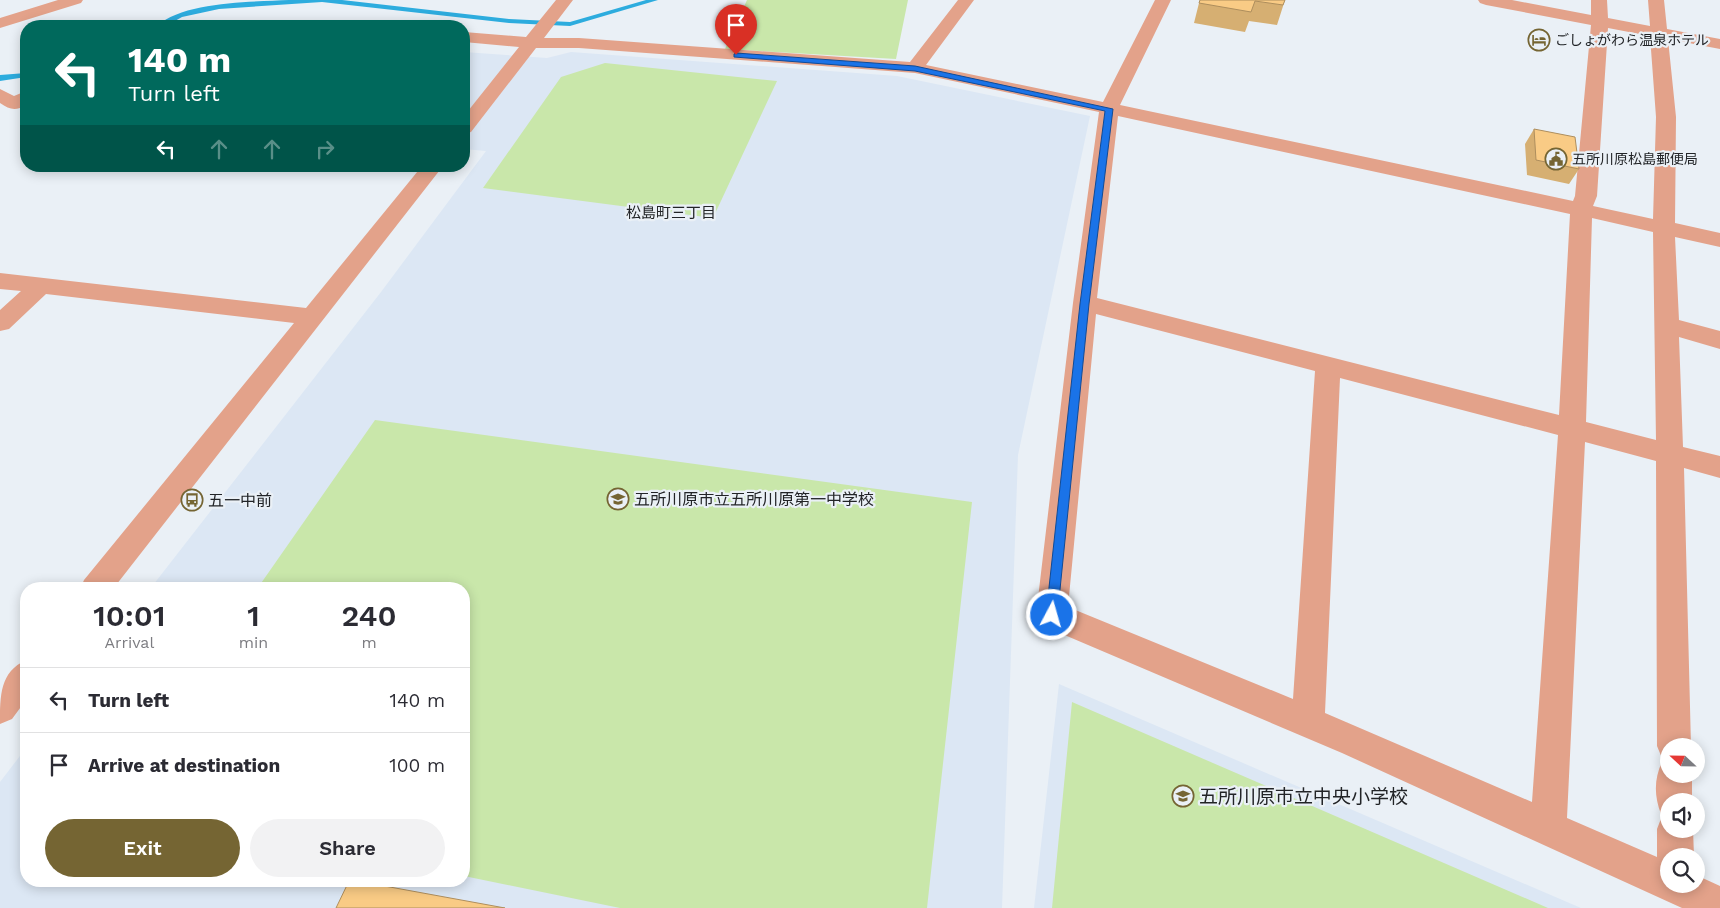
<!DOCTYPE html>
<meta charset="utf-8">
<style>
body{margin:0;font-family:"Work Sans","Noto Sans JP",sans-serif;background:#f2f2f3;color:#2b2b33;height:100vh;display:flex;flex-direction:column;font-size:19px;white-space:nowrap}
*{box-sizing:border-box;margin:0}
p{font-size:16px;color:#7c7c81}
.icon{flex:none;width:28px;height:28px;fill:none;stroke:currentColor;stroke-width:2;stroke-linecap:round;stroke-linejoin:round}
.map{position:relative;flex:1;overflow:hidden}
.side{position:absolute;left:20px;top:582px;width:450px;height:305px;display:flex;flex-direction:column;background:#fff;border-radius:20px;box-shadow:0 2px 12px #0003}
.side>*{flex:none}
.hud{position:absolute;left:20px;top:20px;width:450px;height:152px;border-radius:20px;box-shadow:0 2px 12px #0003;background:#00695c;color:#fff;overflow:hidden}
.needle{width:32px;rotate:292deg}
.tools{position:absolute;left:1660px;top:738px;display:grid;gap:10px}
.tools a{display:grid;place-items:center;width:45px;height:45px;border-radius:50%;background:#fff;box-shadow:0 2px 12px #0003;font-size:25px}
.pin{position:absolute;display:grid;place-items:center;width:42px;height:42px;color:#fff;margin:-51px -21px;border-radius:50% 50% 50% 0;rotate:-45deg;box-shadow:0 0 5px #0007}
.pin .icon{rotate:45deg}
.me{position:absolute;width:55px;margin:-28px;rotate:6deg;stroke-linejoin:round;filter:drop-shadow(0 0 4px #0008)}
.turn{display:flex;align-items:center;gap:18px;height:105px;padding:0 25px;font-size:22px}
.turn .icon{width:65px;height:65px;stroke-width:2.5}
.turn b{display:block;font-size:35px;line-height:42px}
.lanes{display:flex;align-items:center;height:48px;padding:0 25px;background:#0003;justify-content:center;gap:25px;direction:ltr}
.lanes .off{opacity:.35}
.eta{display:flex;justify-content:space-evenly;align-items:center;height:85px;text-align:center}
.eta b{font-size:30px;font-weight:600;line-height:35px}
.primary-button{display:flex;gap:10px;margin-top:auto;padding:10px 25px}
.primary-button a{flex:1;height:58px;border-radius:30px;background:#756533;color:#fff;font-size:20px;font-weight:600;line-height:58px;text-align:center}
.primary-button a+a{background:#f2f2f3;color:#2b2b33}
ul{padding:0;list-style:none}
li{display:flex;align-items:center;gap:15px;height:65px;padding:0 25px;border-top:1px solid #e1e1e2}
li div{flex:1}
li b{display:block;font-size:19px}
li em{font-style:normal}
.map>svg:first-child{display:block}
.built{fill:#dce7f4}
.green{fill:#c9e7aa}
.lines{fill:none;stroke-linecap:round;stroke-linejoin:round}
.stream{fill:#2dacde;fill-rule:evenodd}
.minor{fill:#e3a28a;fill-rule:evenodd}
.wall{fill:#d6af72}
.building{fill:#f9cb85;stroke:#ae8e5d}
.route{fill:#1a73e8;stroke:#114b97}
.labels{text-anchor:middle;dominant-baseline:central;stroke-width:4.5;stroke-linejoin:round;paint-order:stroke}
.far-poi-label{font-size:14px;fill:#222427;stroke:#eaf0f6;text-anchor:start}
.far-neighbourhood-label{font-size:15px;fill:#222427;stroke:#eaf0f6}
.poi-label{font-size:16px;fill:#222427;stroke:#eaf0f6;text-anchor:start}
.near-poi-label{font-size:19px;fill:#222427;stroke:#eaf0f6;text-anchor:start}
</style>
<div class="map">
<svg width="1720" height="908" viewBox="0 0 1720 908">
<rect width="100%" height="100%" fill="#eaf0f6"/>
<!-- built -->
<path class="built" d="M464 52 547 58 571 52 897 76 1090 116 1018 455 1002 908H0V782L26 748V881H464V589H150L381 292 486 151 464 149Z
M1059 684 1581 908H1034Z"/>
<!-- green -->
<path class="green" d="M747 0H908L896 59 725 49Z
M605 63 777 81 713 218 483 188 561 77Z
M375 420 972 502 927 908H620L464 876V589H257Z
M1072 702 1548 908H1052Z"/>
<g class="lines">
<!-- stream -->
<path class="stream" d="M289 0H342L509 19 570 22 646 0H658L570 26 509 23 322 2 219 9 182 17 166 26H157C184 1 253 2 289 0Z
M26 73V77L0 81V75Z"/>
<!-- minor -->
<path class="minor" d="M58 0H83L81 3 0 28V18Z
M556 0H573L544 38H579L910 62 958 0H974L926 65 1103 102 1155 0H1171L1120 105 1573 201 1575 196 1591 25 1486 5 1480 3 1478 0H1512L1591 15V0H1607L1608 18 1650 26 1648 0H1664L1667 29 1720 39V49L1668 39 1676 117 1675 223 1720 233V247L1675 237 1679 320 1720 331V349L1679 337 1683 447 1720 456V478L1684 468 1691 746H1669V774H1692V801H1669V829H1693L1694 856H1669V884H1696V875L1720 886V908H1682L1342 753 1041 625 1036 615 1073 303 1099 112 915 73 579 48H536L471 132 464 134V116L519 47 464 42V32L526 37ZM1608 28 1650 36 1656 117 1653 219 1593 206 1597 196ZM1118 116 1570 214 1559 415 1097 298ZM1592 218 1653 232 1656 440 1586 422ZM1096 314 1315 371 1293 699 1068 607ZM1340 378 1558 435 1532 802 1325 713ZM1585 442 1656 461 1657 746 1662 758 1667 760 1662 762C1654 779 1654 796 1661 814L1665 815 1662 816 1657 829V857L1567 818Z
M0 89 14 96 26 91V105C16 111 10 110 0 103Z
M422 166H443L113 589H80L84 580 294 323 46 294 9 329 0 331V310L21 291 0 289V273L306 308Z
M26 660V700L12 719 0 724C0 695 0 672 26 660Z"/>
</g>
<!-- wall -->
<path class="wall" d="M1285 0 1277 25 1249 21 1245 32 1194 23 1199 3Z
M1534 129 1579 169 1569 184 1527 175 1525 144Z"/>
<!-- building -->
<path class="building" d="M1200 0H1285L1283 5 1255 1 1251 12 1199 3Z
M1534 129 1575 137 1579 169 1536 160Z
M349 881H357L505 908H336Z"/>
<!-- route -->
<path class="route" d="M736 53 915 66 1113 109 1089 304 1057 619 1052 620 1048 619 1046 615 1080 304 1105 111 915 71 734 57V54Z"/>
<!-- icons -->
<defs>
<g id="hotel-ring" transform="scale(1.125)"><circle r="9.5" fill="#eaf0f6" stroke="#756533" stroke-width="1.5"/><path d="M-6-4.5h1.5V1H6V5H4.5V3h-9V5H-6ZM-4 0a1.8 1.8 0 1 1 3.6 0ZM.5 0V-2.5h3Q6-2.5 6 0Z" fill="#756533"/></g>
<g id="civic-ring" transform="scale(1.125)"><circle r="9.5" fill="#eaf0f6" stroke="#756533" stroke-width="1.5"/><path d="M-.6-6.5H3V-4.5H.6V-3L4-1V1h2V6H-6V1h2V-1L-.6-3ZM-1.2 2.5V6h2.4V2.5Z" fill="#756533"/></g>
<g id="school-ring" transform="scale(1.125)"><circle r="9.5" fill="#eaf0f6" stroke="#756533" stroke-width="1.5"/><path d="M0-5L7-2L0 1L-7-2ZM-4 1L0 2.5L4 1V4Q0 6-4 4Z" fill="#756533"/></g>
<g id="bus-ring" transform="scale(1.125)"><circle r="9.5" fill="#eaf0f6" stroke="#756533" stroke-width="1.5"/><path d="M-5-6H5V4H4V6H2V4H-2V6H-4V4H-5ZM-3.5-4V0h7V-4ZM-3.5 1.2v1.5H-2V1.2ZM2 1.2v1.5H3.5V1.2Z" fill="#756533"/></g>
</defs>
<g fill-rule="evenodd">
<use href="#hotel-ring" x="1539" y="40"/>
<use href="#civic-ring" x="1556" y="159"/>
<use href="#school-ring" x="618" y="499"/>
<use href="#bus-ring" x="192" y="500"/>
<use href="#school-ring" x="1183" y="796"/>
</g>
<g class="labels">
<!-- far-poi labels -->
<g class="far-poi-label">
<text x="1555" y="40">ごしょがわら温泉ホテル</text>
<text x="1572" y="159">五所川原松島郵便局</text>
</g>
<!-- far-neighbourhood labels -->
<g class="far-neighbourhood-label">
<text x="671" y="213">松島町三丁目</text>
</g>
<!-- poi labels -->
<g class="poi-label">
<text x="634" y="499">五所川原市立五所川原第一中学校</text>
<text x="208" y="500">五一中前</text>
</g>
<!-- near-poi labels -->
<g class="near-poi-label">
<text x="1199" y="796">五所川原市立中央小学校</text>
</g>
</g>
</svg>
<div class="tools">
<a><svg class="needle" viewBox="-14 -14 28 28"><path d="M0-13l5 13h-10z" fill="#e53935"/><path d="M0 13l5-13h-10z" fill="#7c7c81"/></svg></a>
<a><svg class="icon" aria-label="sound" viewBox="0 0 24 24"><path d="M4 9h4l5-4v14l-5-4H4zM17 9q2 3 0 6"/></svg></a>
<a><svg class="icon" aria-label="search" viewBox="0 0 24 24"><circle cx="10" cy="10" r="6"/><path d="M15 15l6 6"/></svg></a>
</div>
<div class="pin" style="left:736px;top:55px;background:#d93025"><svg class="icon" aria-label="arrive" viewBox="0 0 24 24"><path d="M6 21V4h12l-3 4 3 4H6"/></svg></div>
<svg class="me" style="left:1052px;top:615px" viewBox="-20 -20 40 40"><circle r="17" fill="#1a73e8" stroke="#fff" stroke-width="3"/><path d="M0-11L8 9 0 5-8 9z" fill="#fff"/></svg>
<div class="hud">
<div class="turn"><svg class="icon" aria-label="left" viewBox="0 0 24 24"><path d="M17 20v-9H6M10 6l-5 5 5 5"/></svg><div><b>140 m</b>Turn left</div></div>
<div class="lanes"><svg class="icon" aria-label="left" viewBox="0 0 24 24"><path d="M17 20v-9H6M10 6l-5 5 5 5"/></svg><svg class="icon off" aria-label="ahead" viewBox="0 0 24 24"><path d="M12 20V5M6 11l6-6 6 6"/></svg><svg class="icon off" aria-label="ahead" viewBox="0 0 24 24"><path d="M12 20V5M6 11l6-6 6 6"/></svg><svg class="icon off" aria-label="right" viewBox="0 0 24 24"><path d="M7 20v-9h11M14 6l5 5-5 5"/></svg></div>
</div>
<section class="side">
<div class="eta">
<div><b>10:01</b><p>Arrival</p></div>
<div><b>1</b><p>min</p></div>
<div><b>240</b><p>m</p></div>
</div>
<ul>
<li><svg class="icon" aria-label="left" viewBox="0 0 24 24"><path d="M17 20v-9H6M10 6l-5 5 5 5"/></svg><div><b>Turn left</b></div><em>140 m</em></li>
<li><svg class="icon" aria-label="arrive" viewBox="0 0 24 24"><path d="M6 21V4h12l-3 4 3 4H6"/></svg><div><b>Arrive at destination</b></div><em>100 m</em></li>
</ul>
<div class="primary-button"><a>Exit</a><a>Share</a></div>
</section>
</div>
